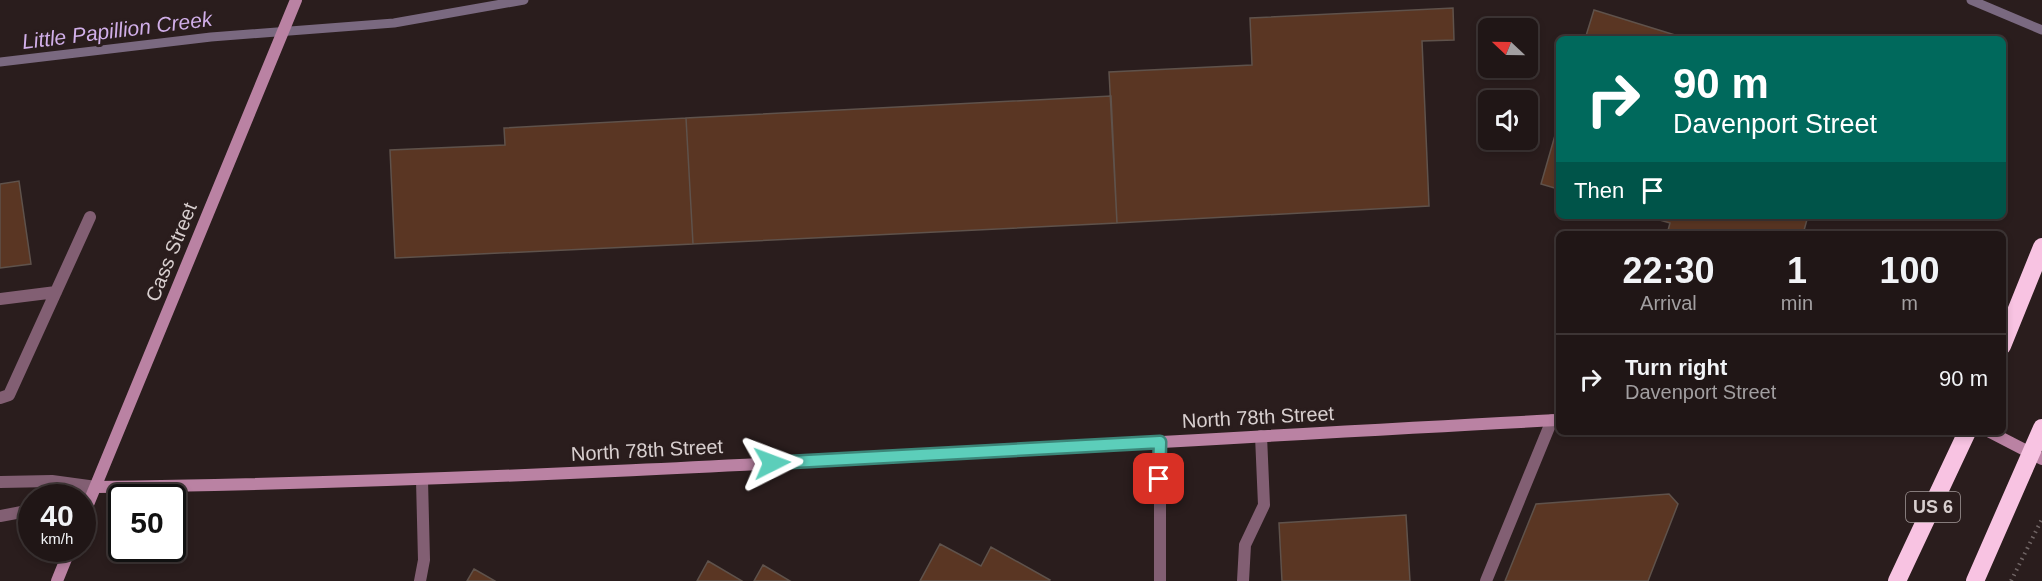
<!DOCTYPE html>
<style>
body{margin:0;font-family:Helvetica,sans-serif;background:#281f1f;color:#f1f3f6;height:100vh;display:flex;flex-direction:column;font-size:22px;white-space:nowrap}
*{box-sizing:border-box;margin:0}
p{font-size:20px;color:#a29fa1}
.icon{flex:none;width:33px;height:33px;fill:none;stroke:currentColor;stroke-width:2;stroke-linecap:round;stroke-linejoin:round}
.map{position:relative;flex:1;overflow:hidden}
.drawer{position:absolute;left:1556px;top:231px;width:450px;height:204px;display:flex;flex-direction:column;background:#201616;border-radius:9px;box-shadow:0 3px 9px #0003,0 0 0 2px #3d3535}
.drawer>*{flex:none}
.hud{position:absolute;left:1556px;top:36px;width:450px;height:183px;border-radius:9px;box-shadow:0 3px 9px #0003,0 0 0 2px #3d3535;background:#00695c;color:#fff;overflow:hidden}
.needle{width:39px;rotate:292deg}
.tools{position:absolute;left:1478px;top:18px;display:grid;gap:12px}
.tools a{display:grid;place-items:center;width:60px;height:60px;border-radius:9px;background:#201616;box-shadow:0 3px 9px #0003,0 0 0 2px #3d3535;font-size:30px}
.speed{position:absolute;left:18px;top:484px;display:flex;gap:12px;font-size:30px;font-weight:700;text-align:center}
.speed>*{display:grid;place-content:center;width:78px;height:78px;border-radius:50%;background:#201616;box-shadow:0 3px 9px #0003,0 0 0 2px #3d3535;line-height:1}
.speed small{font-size:15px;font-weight:400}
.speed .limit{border:3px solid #111;border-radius:9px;background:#fff;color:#111}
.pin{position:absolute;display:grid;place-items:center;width:51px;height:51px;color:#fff;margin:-26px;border-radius:12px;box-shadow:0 3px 9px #0006}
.me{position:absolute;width:66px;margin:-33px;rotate:87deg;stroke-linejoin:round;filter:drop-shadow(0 0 4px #0008)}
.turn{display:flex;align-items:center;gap:21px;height:126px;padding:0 18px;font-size:27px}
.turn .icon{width:78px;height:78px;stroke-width:2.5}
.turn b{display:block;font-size:42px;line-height:51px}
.then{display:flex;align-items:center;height:57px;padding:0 18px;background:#0003;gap:12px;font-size:22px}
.eta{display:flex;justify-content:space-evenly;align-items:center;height:102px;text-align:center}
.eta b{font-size:36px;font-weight:700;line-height:42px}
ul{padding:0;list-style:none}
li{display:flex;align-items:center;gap:18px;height:90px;padding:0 18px;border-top:2px solid #3d3535}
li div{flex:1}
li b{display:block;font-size:22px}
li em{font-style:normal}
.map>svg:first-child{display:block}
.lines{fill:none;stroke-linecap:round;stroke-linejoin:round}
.stream{stroke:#7a6980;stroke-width:9}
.building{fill:#5a3623;stroke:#5f524b;stroke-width:1.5}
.path{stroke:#716666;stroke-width:4;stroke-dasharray:1.5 4.5;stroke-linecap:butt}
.lane{stroke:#825f73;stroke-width:12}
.street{stroke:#825f73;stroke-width:12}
.secondary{stroke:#ba82a3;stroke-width:12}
.highway{stroke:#f8c3e2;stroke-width:18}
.route-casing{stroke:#3c8679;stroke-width:15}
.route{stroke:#5cceba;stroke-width:10}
.labels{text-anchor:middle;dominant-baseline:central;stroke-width:6;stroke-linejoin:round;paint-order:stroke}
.shield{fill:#2a1d1d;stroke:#a49a9a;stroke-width:1.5}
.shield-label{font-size:18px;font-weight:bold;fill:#d8cfcf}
.street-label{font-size:20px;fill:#d8cfcf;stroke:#2a1d1d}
.water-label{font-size:21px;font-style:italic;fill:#d1afe9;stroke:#2a1d1d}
</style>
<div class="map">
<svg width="2042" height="581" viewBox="0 0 2042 581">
<rect width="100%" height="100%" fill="#2a1d1d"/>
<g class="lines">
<!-- stream -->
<path class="stream" d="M1971 0 2042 30
M0 62 211 37 394 23 524 0"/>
</g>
<!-- building -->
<path class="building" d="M1453 8 1454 40 1422 41 1429 206 1117 223 1109 72 1252 65 1250 18Z
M1594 10 1688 39H1585Z
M1111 96 1117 223 693 244 686 118Z
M686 118 693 244 395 258 390 150 505 145 504 128Z
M1558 125V189L1541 184Z
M19 181 31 264 0 268V184Z
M1646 216H1808L1803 234H1667L1670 223Z
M1669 494 1678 504 1648 581H1505L1536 504Z
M1406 515 1410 581H1282L1279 523Z
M940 544 981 566 991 547 1050 580 1049 581H920Z
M708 561 742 581H697Z
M763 565 790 581H754Z
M474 569 495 581H467Z"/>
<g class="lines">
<!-- path -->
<path class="path" d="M2011 581 2042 519"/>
<!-- lane -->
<path class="lane" d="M0 299 56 292
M0 398 9 395 90 217
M420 581 424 560 422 480
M1243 581 1245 545 1264 505 1261 436
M1486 581 1552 420"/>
<!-- street -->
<path class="street" d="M0 482 52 481 96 487
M66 498 92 489
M0 516 32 510
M1160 581V442"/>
<!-- secondary -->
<path class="secondary" d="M1990 432 2042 459
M96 487C584 481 1071 445 1558 420
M82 519 296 0
M57 581 70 549"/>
<!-- highway -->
<path class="highway" d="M2002 346 2042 247
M1897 581 1967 432
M1975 581 2042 428"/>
</g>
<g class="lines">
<!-- route casing -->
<g class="route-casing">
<path id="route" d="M772 463 1160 442 1159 479"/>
</g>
<!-- route -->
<use href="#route" class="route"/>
</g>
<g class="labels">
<!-- shield labels -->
<rect class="shield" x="1906" y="492" width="54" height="30" rx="4.5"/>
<g class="shield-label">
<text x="1933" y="507">US 6</text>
</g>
<!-- street labels -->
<g class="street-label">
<text transform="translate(171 252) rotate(-68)">Cass Street</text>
<text transform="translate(1258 417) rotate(-3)">North 78th Street</text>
<text transform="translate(647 450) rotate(-3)">North 78th Street</text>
</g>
<!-- water labels -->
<g class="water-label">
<text transform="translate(117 30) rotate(-7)">Little Papillion Creek</text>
</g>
</g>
</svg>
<div class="tools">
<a><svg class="needle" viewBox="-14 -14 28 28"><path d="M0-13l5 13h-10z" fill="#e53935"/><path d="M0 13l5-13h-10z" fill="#a29fa1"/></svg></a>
<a><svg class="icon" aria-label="sound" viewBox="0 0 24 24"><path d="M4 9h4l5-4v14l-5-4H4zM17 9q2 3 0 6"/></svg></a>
</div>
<div class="speed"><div>40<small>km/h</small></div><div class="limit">50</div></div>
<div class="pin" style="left:1159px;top:479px;background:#d93025"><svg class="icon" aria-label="arrive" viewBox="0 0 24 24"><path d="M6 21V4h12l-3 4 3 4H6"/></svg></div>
<svg class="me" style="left:772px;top:463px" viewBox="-20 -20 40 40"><path d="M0-17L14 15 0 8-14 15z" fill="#5cceba" stroke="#fff" stroke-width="4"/></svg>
<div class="hud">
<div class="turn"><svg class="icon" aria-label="right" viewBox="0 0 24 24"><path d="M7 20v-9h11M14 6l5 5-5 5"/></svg><div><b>90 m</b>Davenport Street</div></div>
<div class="then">Then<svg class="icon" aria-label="arrive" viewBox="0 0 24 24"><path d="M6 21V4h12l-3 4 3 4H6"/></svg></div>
</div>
<section class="drawer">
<div class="eta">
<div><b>22:30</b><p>Arrival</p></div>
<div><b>1</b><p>min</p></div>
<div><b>100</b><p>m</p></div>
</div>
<ul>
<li><svg class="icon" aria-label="right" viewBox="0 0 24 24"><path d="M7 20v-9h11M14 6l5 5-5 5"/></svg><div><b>Turn right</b><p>Davenport Street</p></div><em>90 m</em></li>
</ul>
</section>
</div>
